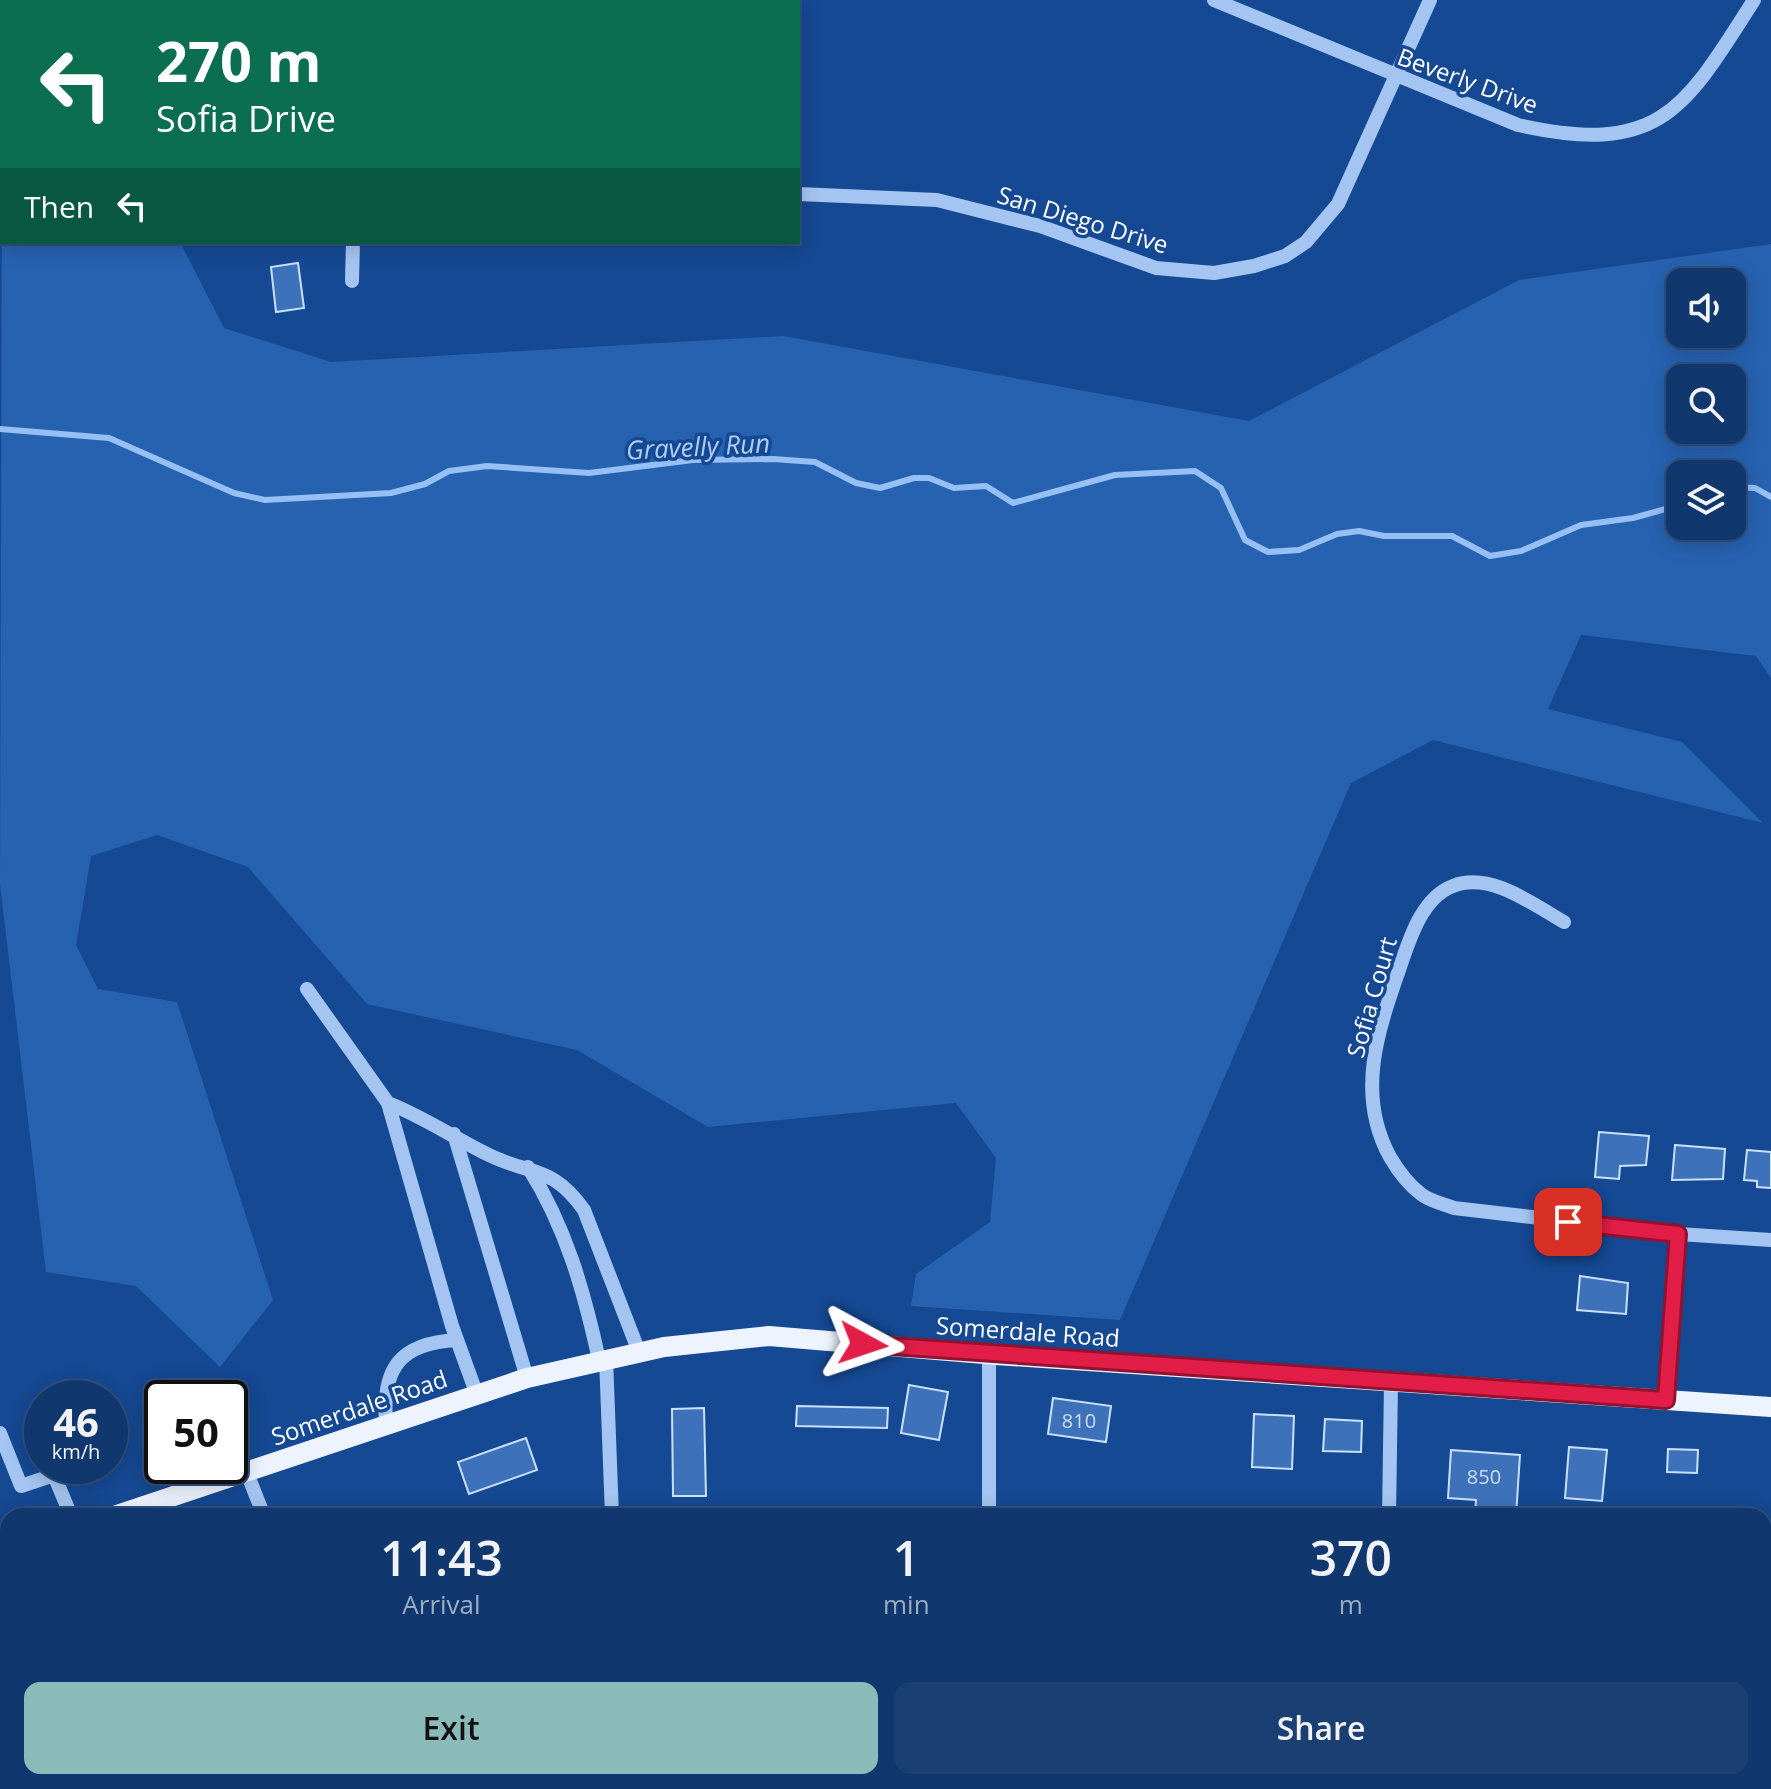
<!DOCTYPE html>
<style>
body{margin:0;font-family:"Open Sans",sans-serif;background:#193f73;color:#f1f3f6;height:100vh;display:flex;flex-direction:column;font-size:30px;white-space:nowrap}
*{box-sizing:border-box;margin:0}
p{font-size:26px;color:#9cacc2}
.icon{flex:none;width:44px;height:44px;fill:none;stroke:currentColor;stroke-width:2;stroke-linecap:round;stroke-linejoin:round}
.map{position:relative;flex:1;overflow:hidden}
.side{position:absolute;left:0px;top:1508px;width:1772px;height:282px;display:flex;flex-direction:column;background:#10376e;border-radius:24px 24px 0 0;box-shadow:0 4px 20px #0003,0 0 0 2px #305181}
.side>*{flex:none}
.banner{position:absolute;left:0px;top:0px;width:800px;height:244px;box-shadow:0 4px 20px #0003,0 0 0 2px #305181;background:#0b6e4f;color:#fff;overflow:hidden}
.buttons{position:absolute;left:1666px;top:268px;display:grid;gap:16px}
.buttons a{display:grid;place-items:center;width:80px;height:80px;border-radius:16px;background:#10376e;box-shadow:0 4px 20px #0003,0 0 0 2px #305181;font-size:40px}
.speed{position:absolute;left:24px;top:1380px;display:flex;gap:16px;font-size:40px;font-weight:700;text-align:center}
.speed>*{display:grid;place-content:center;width:104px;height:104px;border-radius:50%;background:#10376e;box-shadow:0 4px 20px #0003,0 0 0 2px #305181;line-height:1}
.speed small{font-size:20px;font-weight:400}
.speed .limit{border:4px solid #111;border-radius:12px;background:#fff;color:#111}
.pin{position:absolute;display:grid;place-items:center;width:68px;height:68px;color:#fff;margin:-34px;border-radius:16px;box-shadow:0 4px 12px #0006}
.me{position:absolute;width:88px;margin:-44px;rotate:95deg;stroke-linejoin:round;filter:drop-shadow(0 0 6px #0008)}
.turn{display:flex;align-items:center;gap:28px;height:168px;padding:0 24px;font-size:36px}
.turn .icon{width:104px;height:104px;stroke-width:2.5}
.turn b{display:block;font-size:56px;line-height:68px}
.then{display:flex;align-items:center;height:76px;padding:0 24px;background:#0003;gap:16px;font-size:30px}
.eta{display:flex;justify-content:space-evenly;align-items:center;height:136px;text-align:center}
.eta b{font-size:48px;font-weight:600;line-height:56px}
.button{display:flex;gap:16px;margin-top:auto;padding:16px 24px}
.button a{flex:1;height:92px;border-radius:16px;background:#8bbbb9;color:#111;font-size:32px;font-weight:600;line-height:92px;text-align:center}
.button a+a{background:#193f73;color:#f1f3f6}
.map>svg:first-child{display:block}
.green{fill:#2762b1;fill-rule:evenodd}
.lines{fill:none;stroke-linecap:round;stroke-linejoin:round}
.stream{stroke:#96bff4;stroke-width:6}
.building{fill:#3d72ba;stroke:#cbe0fc;stroke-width:2}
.minor{stroke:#a4c5f1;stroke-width:14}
.major{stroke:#eef4ff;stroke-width:20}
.route-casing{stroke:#92132f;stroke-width:20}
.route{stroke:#e11d48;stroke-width:14}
.labels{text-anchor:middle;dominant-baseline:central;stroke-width:7;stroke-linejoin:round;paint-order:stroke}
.number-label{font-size:20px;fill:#cedcee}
.street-label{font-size:24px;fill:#fff;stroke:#154993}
.water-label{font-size:26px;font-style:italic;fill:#b0cff8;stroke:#154993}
</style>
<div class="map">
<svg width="1771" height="1789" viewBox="0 0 1771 1789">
<rect width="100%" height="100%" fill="#154993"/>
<!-- green -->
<path class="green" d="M2 173V242H180L224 328 331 362 783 336 1249 421 1519 280 1771 244V678L1756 656 1581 635 1548 709 1682 742 1763 823 1433 740 1351 783 1120 1320 911 1306 916 1274 990 1222 996 1158 956 1103 708 1127 577 1050 367 1004 248 867 157 835 91 856 76 945 98 989 177 1002 273 1300 220 1367 136 1286 46 1272 0 884ZM1680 282H1732V334H1680ZM1680 378H1732V430H1680ZM1680 474H1732V526H1680Z"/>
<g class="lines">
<!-- stream -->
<path class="stream" d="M0 429 109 438 234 493 265 500 391 493 425 484 449 471 487 466 589 473 693 460 773 459 815 462 856 483 880 488 914 478H929L954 488 986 486 1013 503 1115 475 1195 471 1221 488 1245 540 1268 552 1299 550 1337 534 1359 531 1384 536H1452L1490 556 1521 551 1581 525 1633 518 1680 505
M1732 487 1755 488 1771 497"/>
</g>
<!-- building -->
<path class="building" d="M298 263 304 308 276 312 271 267Z
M1599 1132 1649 1136 1646 1165 1620 1166 1619 1179 1595 1177Z
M1675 1145 1725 1149 1723 1179 1672 1180Z
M1747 1150 1771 1152V1188L1757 1187V1181L1744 1180Z
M1580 1276 1628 1283 1626 1314 1577 1310Z
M909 1385 948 1392 939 1440 901 1433Z
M1053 1398 1111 1406 1106 1442 1048 1434Z
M797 1406 888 1408 887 1428 796 1426Z
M704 1408 706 1496H673L672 1409Z
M1254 1414 1294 1416 1292 1469 1252 1467Z
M1325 1419 1362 1421 1361 1452 1323 1451Z
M526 1438 537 1470 469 1494 458 1462Z
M1569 1447 1607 1450 1602 1501 1565 1498Z
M1668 1449 1698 1450 1697 1473 1667 1472Z
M1451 1450 1520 1455 1516 1516 1475 1515 1476 1500 1448 1498Z
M367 1508 368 1516H325L324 1511Z
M8 1633V1662L0 1665V1636Z
M202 1782H241L242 1789H202Z
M533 1782H569V1789H533Z
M878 1782H903V1786L878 1785Z
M1028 1782H1091V1789H1028Z"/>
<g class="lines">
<!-- minor -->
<path class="minor" d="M319 0V2
M1214 0 1518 125C1659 156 1683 112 1754 0
M211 2 221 0
M0 48 2 47
M798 194 937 200 1040 226 1156 268 1214 273 1254 266 1285 256 1306 242 1338 204 1430 0
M352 281 353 242
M1564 922C1534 905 1490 871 1453 886 1421 898 1409 941 1399 970 1377 1033 1356 1095 1390 1157 1397 1169 1409 1185 1421 1194 1429 1201 1444 1204 1454 1208L1678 1234 1771 1240
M307 989 388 1103 452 1326 477 1395
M388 1103C424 1117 454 1138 489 1155 532 1176 552 1165 584 1210L639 1352
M454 1134 527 1378
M528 1167C566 1227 584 1291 599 1360
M606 1358 612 1516
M1666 1400 1678 1234
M386 1423C382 1369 399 1343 457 1340
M0 1433 21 1486 54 1475 71 1516
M247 1473 264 1516
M989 1516V1355
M1389 1516 1391 1382
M300 1782V1789
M623 1782V1789
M984 1789 985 1782
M1384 1789V1782"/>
<!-- major -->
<path class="major" d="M114 1516 527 1378 664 1347 769 1336 996 1355 1771 1407
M0 1556 8 1554"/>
</g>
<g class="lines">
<!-- route casing -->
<g class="route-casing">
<path id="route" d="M863 1344 1666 1400 1678 1234 1568 1222"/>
</g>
<!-- route -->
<use href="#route" class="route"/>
</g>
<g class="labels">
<!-- number labels -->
<g class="number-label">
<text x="1079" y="1420">810</text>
<text x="1484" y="1476">850</text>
</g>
<!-- street labels -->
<g class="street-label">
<text transform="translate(1468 80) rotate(20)">Beverly Drive</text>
<text transform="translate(1083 219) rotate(17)">San Diego Drive</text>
<text transform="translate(1371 997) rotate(-74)">Sofia Court</text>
<text transform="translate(1028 1331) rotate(4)">Somerdale Road</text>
<text transform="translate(359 1407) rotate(-19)">Somerdale Road</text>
</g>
<!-- water labels -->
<g class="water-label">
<text transform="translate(698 446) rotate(-3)">Gravelly Run</text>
</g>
</g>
</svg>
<div class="buttons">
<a><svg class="icon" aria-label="sound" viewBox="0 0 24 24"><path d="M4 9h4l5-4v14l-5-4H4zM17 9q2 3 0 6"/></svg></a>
<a><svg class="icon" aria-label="search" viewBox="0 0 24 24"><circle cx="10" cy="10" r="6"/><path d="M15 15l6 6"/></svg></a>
<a><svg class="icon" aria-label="layers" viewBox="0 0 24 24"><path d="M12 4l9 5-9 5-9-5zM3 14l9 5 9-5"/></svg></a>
</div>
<div class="speed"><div>46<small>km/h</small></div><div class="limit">50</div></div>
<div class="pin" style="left:1568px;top:1222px;background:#d93025"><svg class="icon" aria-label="arrive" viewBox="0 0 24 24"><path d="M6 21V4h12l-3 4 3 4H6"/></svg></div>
<svg class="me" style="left:863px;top:1344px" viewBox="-20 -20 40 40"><path d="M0-17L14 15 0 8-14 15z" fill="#e11d48" stroke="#fff" stroke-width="4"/></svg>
<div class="banner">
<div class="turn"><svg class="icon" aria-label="left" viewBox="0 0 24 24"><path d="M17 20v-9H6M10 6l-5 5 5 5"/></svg><div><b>270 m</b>Sofia Drive</div></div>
<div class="then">Then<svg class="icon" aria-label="left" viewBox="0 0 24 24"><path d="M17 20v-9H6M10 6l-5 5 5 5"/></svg></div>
</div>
<section class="side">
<div class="eta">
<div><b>11:43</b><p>Arrival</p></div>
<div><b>1</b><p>min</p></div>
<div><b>370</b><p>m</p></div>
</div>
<div class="button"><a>Exit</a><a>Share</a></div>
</section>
</div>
